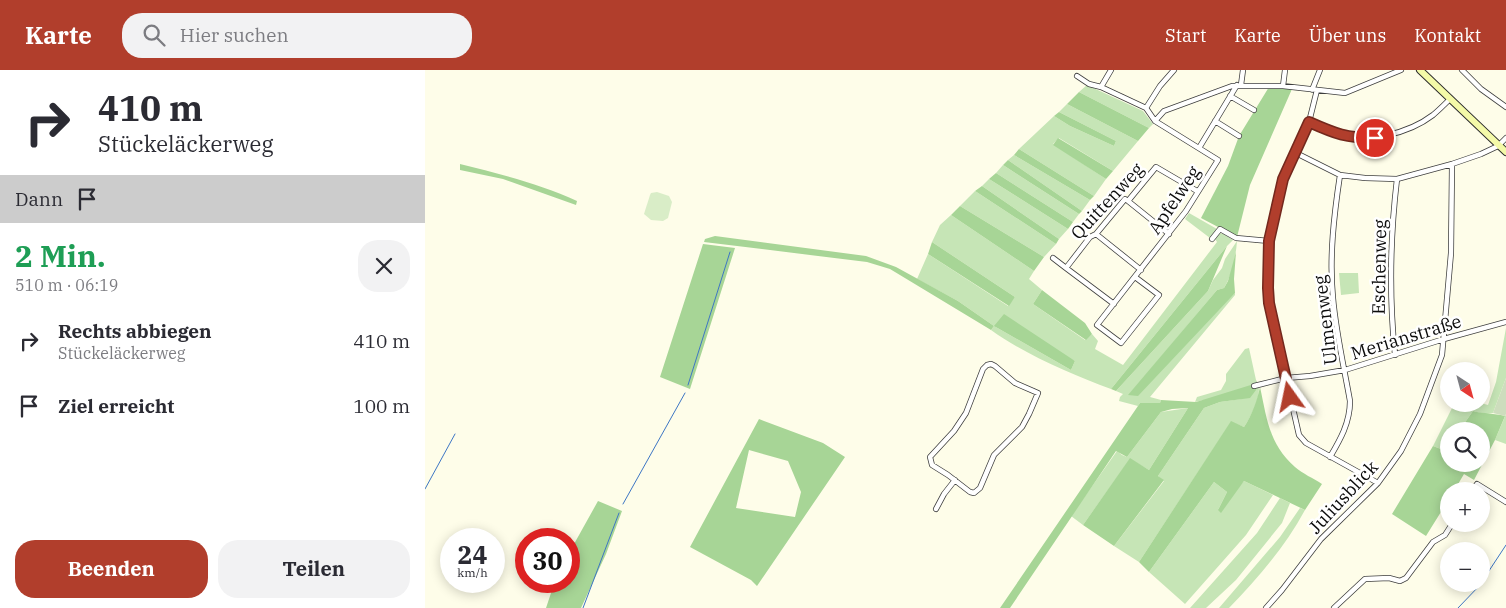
<!DOCTYPE html>
<html lang="de">
<meta charset="utf-8">
<style>
body{margin:0;font-family:"IBM Plex Serif",serif;background:#f2f2f3;color:#2b2b33;height:100vh;display:flex;flex-direction:column;font-size:19px;white-space:nowrap}
*{box-sizing:border-box;margin:0}
p{font-size:16px;color:#7c7c81}
.icon{flex:none;width:28px;height:28px;fill:none;stroke:currentColor;stroke-width:2;stroke-linecap:round;stroke-linejoin:round}
.map{position:relative;flex:1;overflow:hidden}
.drawer{display:flex;flex-direction:column;background:#fff;width:425px}
.drawer>*{flex:none}
.guide{background:#fff;color:#2b2b33;overflow:hidden}
.needle{width:32px;rotate:144deg}
.tools{position:absolute;left:1015px;top:292px;display:grid;gap:10px}
.tools a{display:grid;place-items:center;width:50px;height:50px;border-radius:50%;background:#fff;box-shadow:0 2px 12px #0003;font-size:25px}
.speed{position:absolute;left:15px;top:458px;display:flex;gap:10px;font-size:25px;font-weight:700;text-align:center}
.speed>*{display:grid;place-content:center;width:65px;height:65px;border-radius:50%;background:#fff;box-shadow:0 2px 12px #0003;line-height:1}
.speed small{font-size:12px;font-weight:400}
.speed .limit{border:8px solid #d22;background:#fff;color:#111}
.pin{position:absolute;display:grid;place-items:center;width:42px;height:42px;color:#fff;margin:-21px;border:2px solid #fff;border-radius:50%;box-shadow:0 1px 5px #0007}
.me{position:absolute;width:55px;margin:-28px;rotate:348deg;stroke-linejoin:round;filter:drop-shadow(0 0 4px #0008)}
.turn{display:flex;align-items:center;gap:18px;height:105px;padding:0 15px;font-size:22px}
.turn .icon{width:65px;height:65px;stroke-width:2.5}
.turn b{display:block;font-size:35px;line-height:42px}
.then{display:flex;align-items:center;height:48px;padding:0 15px;background:#0003;gap:10px;font-size:19px}
.round{display:grid;place-items:center;flex:none;width:52px;height:52px;border-radius:20px;background:#f2f2f3}
.head{display:flex;align-items:center;justify-content:space-between;height:85px;padding:0 15px}
h1{font-size:30px;font-weight:700;line-height:38px;color:#1e9e55}
.cta{display:flex;gap:10px;margin-top:auto;padding:10px 15px}
.cta a{flex:1;height:58px;border-radius:20px;background:#b13e2c;color:#fff;font-size:20px;font-weight:700;line-height:58px;text-align:center}
.cta a+a{background:#f2f2f3;color:#2b2b33}
ul{padding:0;list-style:none}
li{display:flex;align-items:center;gap:15px;height:65px;padding:0 15px}
li div{flex:1}
li b{display:block;font-size:19px}
li em{font-style:normal}
header{display:flex;align-items:center;gap:30px;box-sizing:border-box;height:70px;padding:0 25px;background:#b13e2c;color:#fff}
header strong{font-size:24px}
nav{display:flex;gap:28px;margin-inline-start:auto;font-size:18px}
.search{width:350px;height:45px;background:#f2f2f3;display:flex;align-items:center;gap:12px;box-sizing:border-box;padding:0 18px;border-radius:20px;color:#7c7c81;font-size:19px}
main{display:flex;flex:1;min-height:0}
.map>svg:first-child{display:block}
.green{fill:#c6e5b6;fill-rule:evenodd}
.forest{fill:#a7d596;fill-rule:evenodd}
.cemetery{fill:#cdddbd}
.pitch{fill:#d9edc7}
.lines{fill:none;stroke-linecap:round;stroke-linejoin:round}
.stream{stroke:#3d76c4;stroke-width:1}
.street-casing{stroke:#3e3e3e;stroke-width:6}
.secondary-casing{stroke:#2d2d2d;stroke-width:8}
.street{stroke:#fff;stroke-width:4.5}
.secondary{stroke:#f4faa8;stroke-width:6}
.route-casing{stroke:#73281d;stroke-width:12}
.route{stroke:#b13e2c;stroke-width:9}
.labels{text-anchor:middle;dominant-baseline:central;stroke-width:5;stroke-linejoin:round;paint-order:stroke}
.street-label{font-size:18px;fill:#0b0b0b;stroke:#fff}
</style>
<header>
<strong>Karte</strong>
<div class="search"><svg class="icon" aria-label="search" viewBox="0 0 24 24"><circle cx="10" cy="10" r="6"/><path d="M15 15l6 6"/></svg>Hier suchen</div>
<nav><a>Start</a><a>Karte</a><a>Über uns</a><a>Kontakt</a></nav>
</header>
<main>
<section class="drawer">
<div class="guide">
<div class="turn"><svg class="icon" aria-label="right" viewBox="0 0 24 24"><path d="M7 20v-9h11M14 6l5 5-5 5"/></svg><div><b>410 m</b>Stückeläckerweg</div></div>
<div class="then">Dann<svg class="icon" aria-label="arrive" viewBox="0 0 24 24"><path d="M6 21V4h12l-3 4 3 4H6"/></svg></div>
</div>
<div class="head"><div><h1>2 Min.</h1><p>510 m · 06:19</p></div><a class="round"><svg class="icon" aria-label="close" viewBox="0 0 24 24"><path d="M6 6l12 12M18 6L6 18"/></svg></a></div>
<ul>
<li><svg class="icon" aria-label="right" viewBox="0 0 24 24"><path d="M7 20v-9h11M14 6l5 5-5 5"/></svg><div><b>Rechts abbiegen</b><p>Stückeläckerweg</p></div><em>410 m</em></li>
<li><svg class="icon" aria-label="arrive" viewBox="0 0 24 24"><path d="M6 21V4h12l-3 4 3 4H6"/></svg><div><b>Ziel erreicht</b></div><em>100 m</em></li>
</ul>
<div class="cta"><a>Beenden</a><a>Teilen</a></div>
</section>
<div class="map">
<svg width="1081" height="538" viewBox="0 0 1081 538">
<rect width="100%" height="100%" fill="#fefde9"/>
<!-- green -->
<path class="green" d="M662 15 718 41 728 54 724 58 654 22Z
M642 34 713 71 688 101 634 68 628 74 681 109 669 126 594 79 629 46 645 56 689 76 691 71 634 42Z
M589 85 665 130 657 141 583 90Z
M578 95 654 144 648 152 571 103Z
M564 109 643 159 634 169 557 116Z
M550 121 631 174 619 187 535 136Z
M764 143 792 159 785 168 760 149Z
M526 145 609 201 604 209 617 220 608 234 660 270 667 264 673 271 670 279 698 295 792 172 790 169 794 163 799 164 808 170 802 176 686 319C647 305 599 284 566 260L569 256 533 231 492 209 503 184 583 236 590 227 507 172 515 155ZM569 256 650 291 646 300Z
M812 171C811 186 807 205 799 218L792 220 704 325 810 223V225L725 327 736 330 735 333H715L713 336 694 331 695 327 698 324 691 321 783 221 788 210 797 198 800 189Z
M914 203H933L934 223 916 225Z
M1081 258V308L1068 343 1059 344 1048 341 1034 361H1024V377L1021 381 1008 376 1029 334H1056V333L1063 335 1071 312Z
M824 278 831 310C840 320 826 347 819 357L806 352 714 492 689 476 739 411 733 406 779 338 795 332 816 329 779 330 770 332 772 327 796 320 801 311V304L820 279Z
M763 338 724 400 705 389 658 455 646 446 692 381 697 385 702 387 736 342Z
M1081 344V374L1070 370Z
M819 411 848 425 821 465 760 534 724 502 789 412 802 422 793 440Z
M855 428 865 433 857 453 811 510 781 538H765L832 463Z
M875 438 880 440C860 477 833 508 804 538H794L855 467Z"/>
<!-- forest -->
<path class="forest" d="M844 17 867 19 825 115 812 167 776 148 803 96 814 66Z
M654 22 724 58 713 71 642 34Z
M634 42 691 71 689 76 645 56 629 46Z
M633 68 688 101 681 109 628 75Z
M594 79 669 126 665 130 589 85Z
M583 90 657 141 654 144 578 95Z
M35 94C75 104 115 114 152 131L151 135 78 109 35 100Z
M571 103 648 152 643 159 564 109Z
M557 116 634 169 631 174 550 121Z
M535 136 619 187 609 201 526 145Z
M290 166 441 186 471 197 533 231 569 256 579 244 650 291 646 300 569 256 566 260 465 199 442 192 279 172 280 169Z
M507 172 590 227 584 236 503 184Z
M278 174 310 178 265 319 235 307Z
M802 176 783 221 691 321 686 319Z
M811 182 809 209 810 223 713 326 703 325 792 220 799 218 803 211Z
M617 220 660 253 667 264 661 270 608 234Z
M829 314 831 320 825 328 795 332 779 338 733 406 739 410 689 476 658 455 705 388 724 400 763 338 747 339 736 342 702 387 691 381 585 538H575L715 333H735L736 330 771 332Z
M835 317C842 349 844 374 870 397 878 404 888 408 897 414L880 440 819 411 796 443 793 440 802 422 789 412 724 502 714 492 806 351 819 357C827 345 832 331 835 317Z
M1048 341C1059 344 1069 343 1080 346L1070 370 1049 410 1039 404 1029 421H1024V429L1001 466 967 444 1008 376 1021 381 1024 377V394H1056V361H1034Z
M334 349 398 373 420 387 332 516 326 510 265 477ZM324 380 363 391 376 422 370 447 311 438Z
M173 431 197 441 181 484 156 538H121L130 511H144V483Z"/>
<!-- cemetery -->
<path class="cemetery" d="M1081 308V344L1080 346 1068 343Z"/>
<!-- pitch -->
<path class="pitch" d="M232 122 244 126 247 132 243 148 238 151 226 150 219 144 225 125 226 123Z"/>
<g class="lines">
<!-- stream -->
<path class="stream" d="M263 315 305 182
M0 419 30 364
M198 434 260 323
M1056 513 1081 475
M158 538 194 443
M1033 538 1056 514"/>
<!-- street casing -->
<g class="street-casing">
<path id="street" d="M1037 0 1056 19 1081 37
M652 6 664 14 676 17 721 38
M816 15 818 0
M858 16 860 0
M676 17 686 0
M887 20 895 0
M892 20 884 52 858 109 844 171 843 218 844 233 874 365 881 373 953 413
M805 26 829 40
M721 38 735 16 749 0
M730 51 739 41 807 16H858L920 23 976 0
M790 51 814 66
M884 52C893 56 903 62 913 65 943 73 983 64 1008 45 1014 40 1020 34 1025 29
M774 78 812 15
M871 83 915 105 940 108 972 109 1027 94 1056 84 1073 76 1081 68
M703 131 744 164
M671 164 716 200
M787 169 795 159 811 168 844 171
M628 188 641 198
M710 207 734 225 696 273 672 255 761 141 793 90 730 51 721 38
M689 234 641 198 665 167 671 164 700 129 703 131 731 97 772 121
M970 285C964 226 965 168 972 109
M566 294 570 296 590 313 613 323 604 344 597 357 569 385 555 418 549 423 545 422 523 405 507 395 505 387 529 361 541 343 558 299 562 295Z
M829 316 861 308 885 306 920 300 1019 269 1081 252
M905 387C915 370 925 353 925 331 919 297 911 263 908 228 904 187 909 145 915 105
M1047 421 1052 414 1081 432
M511 439 519 424 530 410
M841 538 857 520 896 469 953 413 976 381 995 344 1017 285 1026 183 1027 94
M909 538 940 509 964 508 975 511 981 508 1008 472 1020 465 1027 454"/>
</g>
<!-- secondary casing -->
<g class="secondary-casing">
<path id="secondary" d="M995 0 1081 82"/>
</g>
<!-- street -->
<use href="#street" class="street"/>
<!-- secondary -->
<use href="#secondary" class="secondary"/>
</g>
<g class="lines">
<!-- route casing -->
<g class="route-casing">
<path id="route" d="M865 327 844 233 843 218 844 171 858 109 884 52C911 64 921 68 950 68"/>
</g>
<!-- route -->
<use href="#route" class="route"/>
</g>
<g class="labels">
<!-- street labels -->
<g class="street-label">
<text transform="translate(749 130) rotate(-56)">Apfelweg</text>
<text transform="translate(682 131) rotate(-47)">Quittenweg</text>
<text transform="translate(954 197) rotate(-89)">Eschenweg</text>
<text transform="translate(900 250) rotate(-97)">Ulmenweg</text>
<text transform="translate(981 267) rotate(-17)">Merianstraße</text>
<text transform="translate(918 427) rotate(-47)">Juliusblick</text>
</g>
</g>
</svg>
<div class="tools">
<a><svg class="needle" viewBox="-14 -14 28 28"><path d="M0-13l5 13h-10z" fill="#e53935"/><path d="M0 13l5-13h-10z" fill="#7c7c81"/></svg></a>
<a><svg class="icon" aria-label="search" viewBox="0 0 24 24"><circle cx="10" cy="10" r="6"/><path d="M15 15l6 6"/></svg></a>
<a>+</a>
<a>−</a>
</div>
<div class="speed"><div>24<small>km/h</small></div><div class="limit">30</div></div>
<div class="pin" style="left:950px;top:68px;background:#d93025"><svg class="icon" aria-label="arrive" viewBox="0 0 24 24"><path d="M6 21V4h12l-3 4 3 4H6"/></svg></div>
<svg class="me" style="left:865px;top:327px" viewBox="-20 -20 40 40"><path d="M0-17L14 15 0 8-14 15z" fill="#b13e2c" stroke="#fff" stroke-width="4"/></svg>
</div>
</main>
